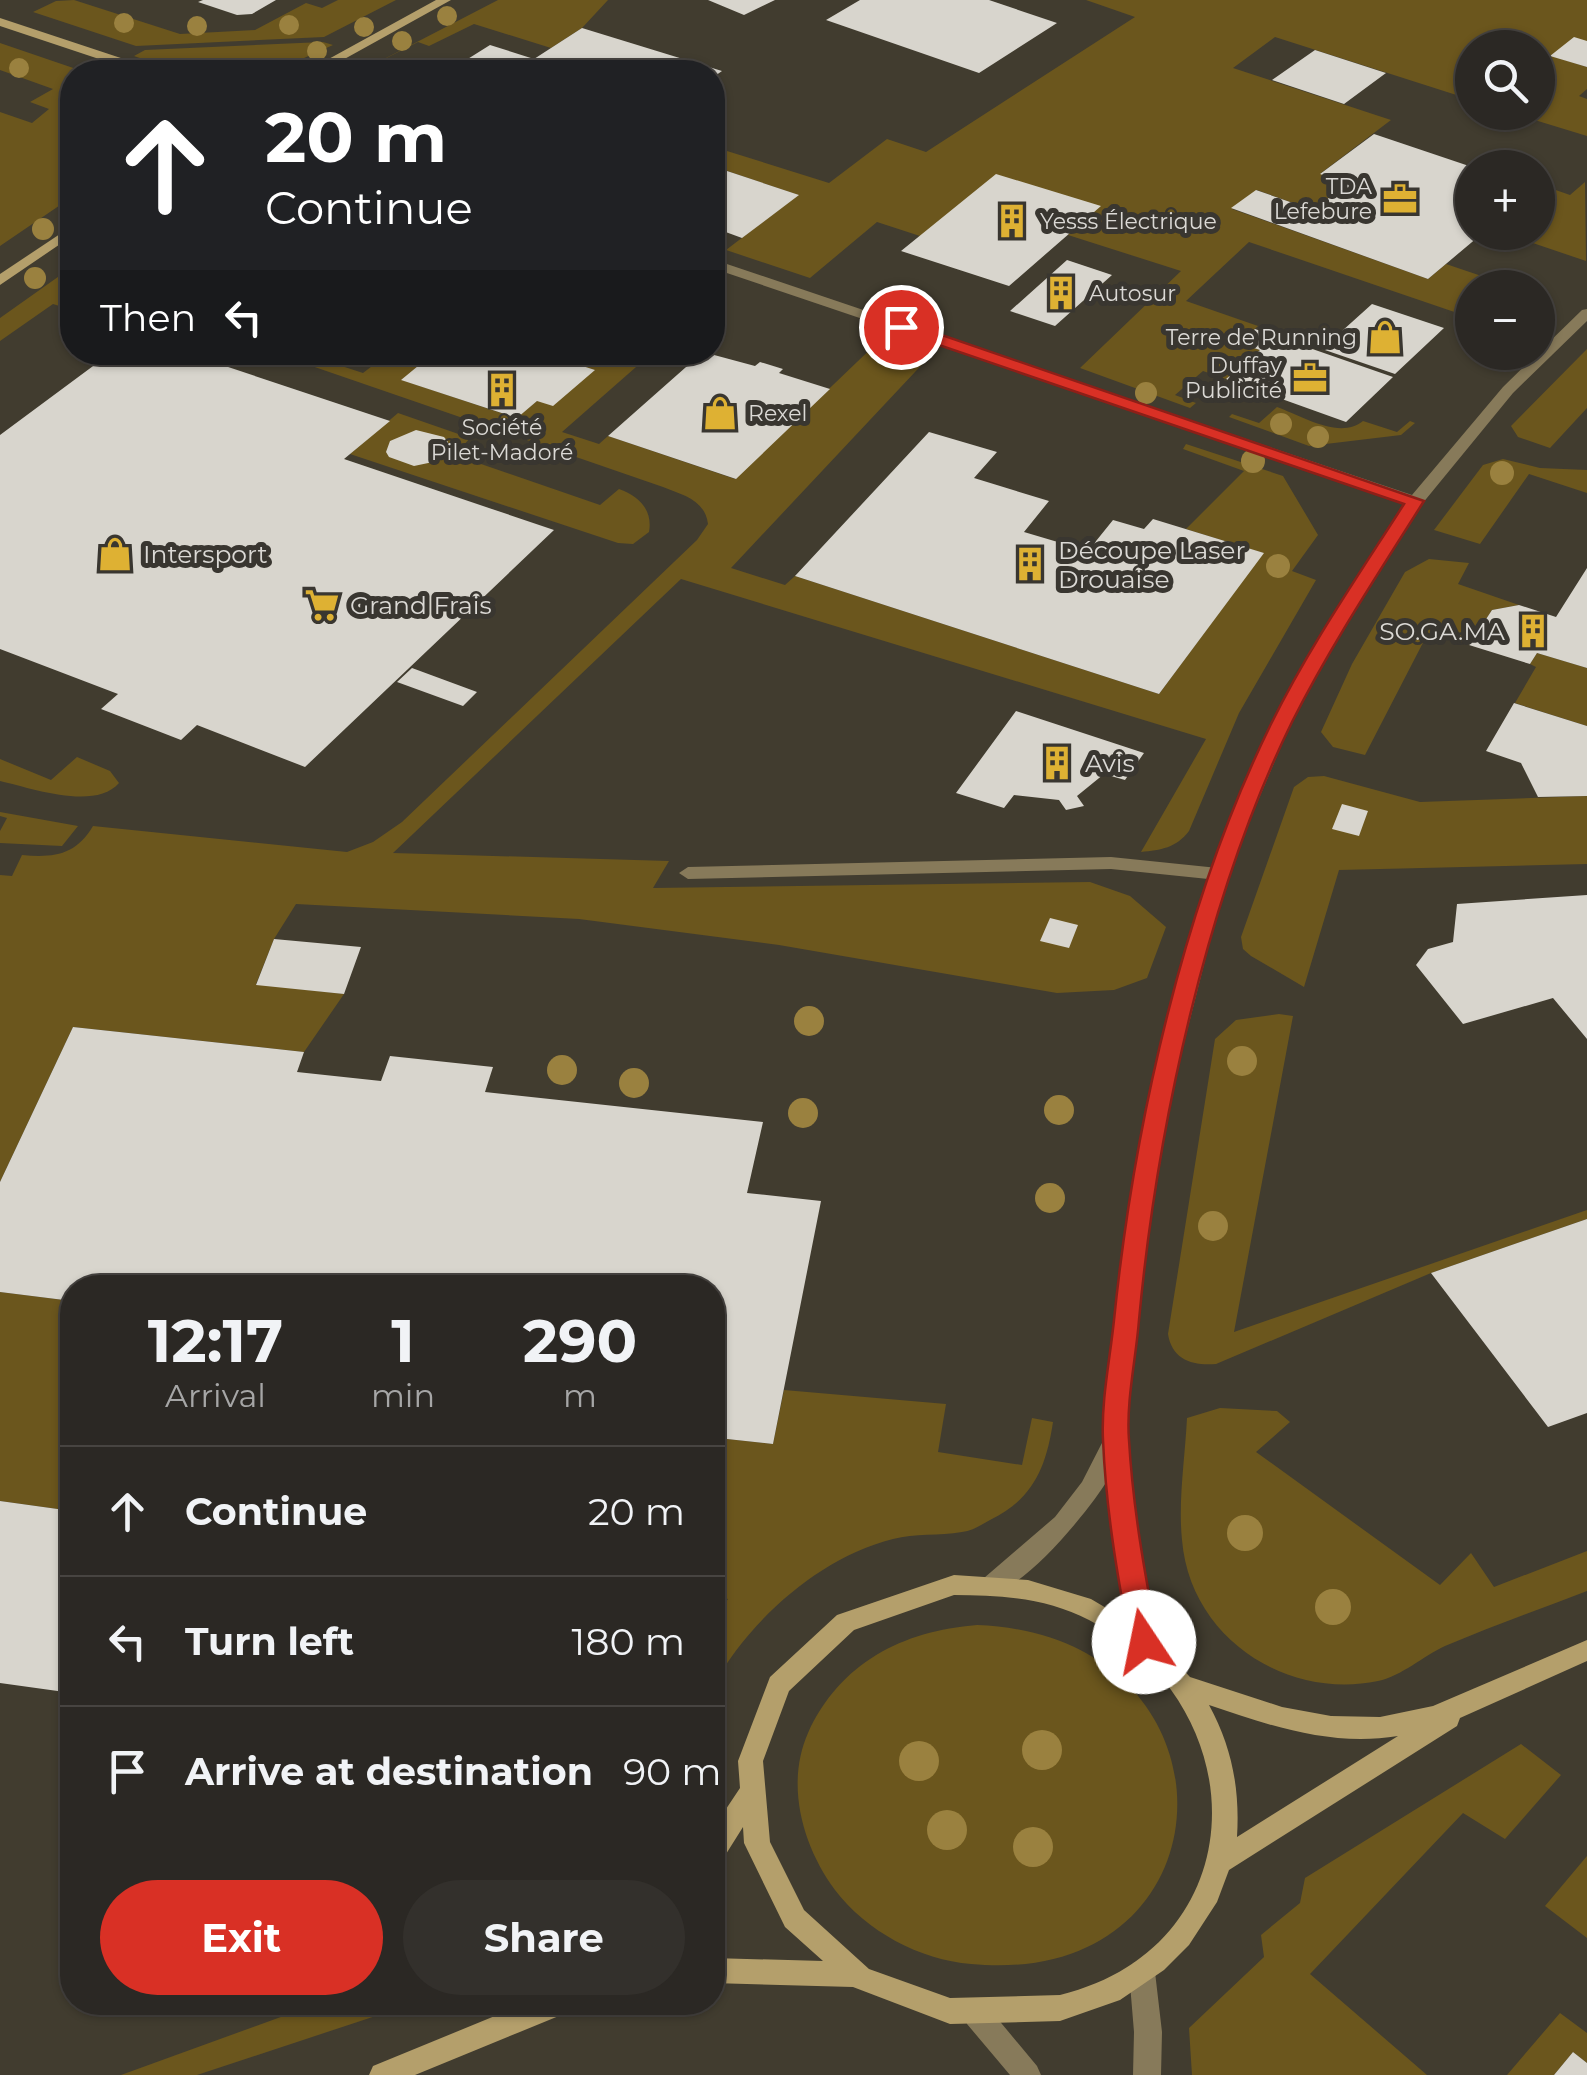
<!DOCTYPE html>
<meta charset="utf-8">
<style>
body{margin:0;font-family:Montserrat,sans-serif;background:#33302c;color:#f1f3f6;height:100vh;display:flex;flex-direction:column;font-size:38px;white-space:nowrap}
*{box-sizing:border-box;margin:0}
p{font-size:32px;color:#a6a6a6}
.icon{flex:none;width:55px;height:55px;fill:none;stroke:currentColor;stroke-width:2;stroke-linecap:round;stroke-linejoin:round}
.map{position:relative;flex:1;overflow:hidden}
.side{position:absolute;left:60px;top:1275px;width:665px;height:740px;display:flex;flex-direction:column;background:#2b2824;border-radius:40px;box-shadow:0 2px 8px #0004,0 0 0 2px #474441}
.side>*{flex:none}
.guide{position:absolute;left:60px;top:60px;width:665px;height:305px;border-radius:40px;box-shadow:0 2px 8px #0004,0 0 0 2px #474441;background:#202124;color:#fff;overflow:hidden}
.buttons{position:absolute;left:1455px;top:30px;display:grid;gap:20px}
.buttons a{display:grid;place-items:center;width:100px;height:100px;border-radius:50%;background:#2b2824;box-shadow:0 2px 8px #0004,0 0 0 2px #474441;font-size:50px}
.pin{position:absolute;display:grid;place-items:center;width:85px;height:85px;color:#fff;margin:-42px;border:5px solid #fff;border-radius:50%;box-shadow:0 2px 10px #0007}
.me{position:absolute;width:110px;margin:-55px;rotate:349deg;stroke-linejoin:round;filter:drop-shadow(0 0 8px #0008)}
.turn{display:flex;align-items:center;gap:35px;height:210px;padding:0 40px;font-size:45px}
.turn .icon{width:130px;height:130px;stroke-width:2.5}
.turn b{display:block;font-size:70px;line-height:85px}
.then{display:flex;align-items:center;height:95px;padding:0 40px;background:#0003;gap:20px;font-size:38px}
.eta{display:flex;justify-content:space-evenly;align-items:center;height:170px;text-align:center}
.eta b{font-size:60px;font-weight:700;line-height:70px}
.cta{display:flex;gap:20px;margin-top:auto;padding:20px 40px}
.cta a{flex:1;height:115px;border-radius:60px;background:#d93025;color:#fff;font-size:40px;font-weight:700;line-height:115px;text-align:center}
.cta a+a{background:#33302c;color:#f1f3f6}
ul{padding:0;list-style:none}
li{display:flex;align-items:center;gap:30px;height:130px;padding:0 40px;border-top:2px solid #474441}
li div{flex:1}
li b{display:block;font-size:38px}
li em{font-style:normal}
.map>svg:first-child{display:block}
.built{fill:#413c2f;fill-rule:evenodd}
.green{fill:#6b561d}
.building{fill:#d8d5cd}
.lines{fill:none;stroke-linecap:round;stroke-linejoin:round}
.lane{fill:#877a5a;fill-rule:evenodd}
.street{fill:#877a5a;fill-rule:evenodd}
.secondary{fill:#b49f6b;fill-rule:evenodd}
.tree{fill:#9a813f}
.route{fill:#d93025;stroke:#8d1f18;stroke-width:2.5}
.labels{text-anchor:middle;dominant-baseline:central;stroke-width:10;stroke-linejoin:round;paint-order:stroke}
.far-poi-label{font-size:22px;fill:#dbd9d5;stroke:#393630;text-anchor:end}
.poi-label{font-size:25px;fill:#dbd9d5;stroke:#393630;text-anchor:start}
</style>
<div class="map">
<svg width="1587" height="2075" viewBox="0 0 1587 2075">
<rect width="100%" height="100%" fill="#393630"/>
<!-- built -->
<path class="built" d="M0 0H1587V2075H0ZM1472 48H1538V112H1472ZM72 72H712V352H72ZM1472 168H1538V232H1472ZM1472 288H1538V352H1472ZM72 1288H712V2002H72Z"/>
<!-- green -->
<path class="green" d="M74 0 180 34 255 30 306 3 322 8 338 0H396L324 37 136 46 33 12 56 1Z
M498 0H608L582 28 551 48 474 24 429 46 418 42 359 72Z
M1086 0H1587V41L1552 56 1587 67V89L1579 96 1587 99V136L1512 113 1538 112V48H1472V100L1275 37 1233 68 1391 120 1321 173 1347 184 1313 210 1257 190 1232 209 1428 279 1446 264 1514 287 1472 288V318L1249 242 1186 301 1258 326 1240 343 1260 350 1226 379 1203 371 1175 395 1196 403 1190 408 1080 368 1181 271 1068 235 1100 206 920 236 877 222 810 278 726 250 798 195 713 166V161L727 151 829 183 887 139 926 152 1135 17Z
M323 42 333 45 273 72H180L134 56 145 50Z
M0 43 85 72H72V197L0 246V112L32 123 49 109 30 102 53 89 0 70Z
M1585 182 1586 261 1503 233 1538 232V195L1547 187 1570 195Z
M72 267V310L53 304 0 341V318Z
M881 339 930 356 731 568 785 585 795 576 1159 694 1263 553 1186 529 1244 471 1183 449 1186 444 1283 476 1318 535 1292 571 1316 580 1239 713 1189 831C1176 848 1161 850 1141 852L1206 739 681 579 393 853 669 861 653 888 1090 882 1130 896 1166 927 1147 978 1114 990 1057 993 779 945 579 919 296 904 274 939 256 984 344 994 304 1052 73 1027 0 1182V875L12 876 22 855C54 858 76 855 93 826L347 852 373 842 402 822 697 540 708 524C705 500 683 495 663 487L274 353H302L363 373 389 353H435L402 380 516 418 537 401 539 353H652L562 432 599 444 608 436 735 479Z
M1587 349V408L1550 448 1518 437 1511 426Z
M1277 407C1302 416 1340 440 1363 421L1397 432 1410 421 1415 423 1401 435 1309 446 1229 417 1232 414 1259 423Z
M398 413 470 438 455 455 600 505 619 489C639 496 653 510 649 532L633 544 618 543 350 454Z
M1503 459 1540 468 1587 470V493L1529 474 1480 544 1434 530 1483 465Z
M1429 559 1469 563 1458 584 1519 605 1492 610 1469 645 1428 633 1365 755 1333 747 1321 732 1352 664 1405 572Z
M1537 653 1587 668V726L1515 703 1536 667 1530 664Z
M77 757 110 771 119 783C95 811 31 788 0 781V759L51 780Z
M1324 776 1420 802 1587 796V864L1339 870 1304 987 1251 956 1243 949 1241 937 1294 787 1308 777Z
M0 812 78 826 62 846 0 843V831L7 818 0 816Z
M1279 1014 1293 1016 1234 1332 1587 1210V1219L1431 1273 1216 1364C1193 1366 1172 1360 1168 1334L1215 1039 1236 1020Z
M0 1292 72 1301V1511L0 1501Z
M784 1390 946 1404 938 1452 1022 1465 1032 1418 1053 1422C1046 1468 1033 1499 990 1520 981 1525 972 1531 962 1532 939 1536 915 1533 893 1539 818 1558 749 1621 713 1686V1621L728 1599 713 1596V1506L727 1439 773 1444Z
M1220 1408 1277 1411 1290 1422 1256 1452 1440 1585 1471 1553 1494 1587 1587 1551V1591C1540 1609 1492 1626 1445 1646 1423 1656 1402 1676 1378 1681 1285 1700 1190 1637 1182 1540 1178 1501 1185 1458 1187 1418Z
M977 1625C1250 1635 1240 1990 971 1964 920 1960 866 1931 835 1890 803 1847 785 1785 808 1733 840 1663 902 1631 977 1625Z
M1521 1744 1561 1775 1505 1839 1463 1813 1310 1974 1427 2075H1192L1189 2028 1264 1957 1261 1935 1300 1903 1305 1878Z
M1587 1856V1938L1545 1906Z
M322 2002 415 2003 197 2075H121Z
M1560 2013 1587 2033V2063L1573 2052 1554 2075H1507Z"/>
<!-- building -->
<path class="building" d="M203 0H276L252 14 237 15 198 2Z
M708 0H775L744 15Z
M860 0H989L1057 23 979 73 826 20Z
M582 28 722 71 712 78V72H447L490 45 534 59Z
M1574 37 1587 41V67L1550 56Z
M1315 50 1386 73 1344 104 1272 80Z
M1374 134 1472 167V232H1484L1428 279 1231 208 1256 190 1313 210 1347 184 1320 174Z
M712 166 799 195 742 238 712 227Z
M996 174 1101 206 1009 286 901 251Z
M1067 260 1112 275 1055 326 1010 311Z
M1372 304 1444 328 1395 374 1322 349Z
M1255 329 1275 336 1393 377 1346 422 1226 379 1260 350 1239 343Z
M112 352H183L390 421 344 459 554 530 305 767 197 725 181 740 101 709 118 694 0 649V435Z
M435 352H539L595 370 553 406 537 401 517 418 401 380Z
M703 352 755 366 760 362 783 369 779 373 830 389 736 479 608 436Z
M416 430 444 437 448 442 447 453 433 462 414 466 389 457 386 452 390 441Z
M929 432 997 452 974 478 1049 501 1024 532 1088 551 1113 520 1144 529 1153 519 1264 553 1159 694 795 576Z
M1587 568V668L1537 653 1530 664 1469 645 1492 610 1519 605 1556 617Z
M412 668 477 692 463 706 397 682Z
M1514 703 1587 726V796L1538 797 1521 763 1486 751Z
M1016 711 1144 753 1125 780 1104 774 1077 796 1084 806 1066 810 1059 800 1014 795 1004 808 956 793Z
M1342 804 1368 811 1359 836 1332 829Z
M1587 895V1039L1553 998 1463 1024 1416 965 1428 949 1453 942 1457 904Z
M1050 918 1078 925 1069 948 1040 941Z
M274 939 361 947 344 994 256 985Z
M73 1027 304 1052 297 1072 381 1081 390 1056 493 1067 485 1092 763 1122 747 1193 821 1201 773 1444 727 1439 712 1498V1288H72V1301L0 1292V1182Z
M1587 1219V1413L1548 1427 1431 1273Z
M0 1501 72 1511V1693L0 1683Z
M1573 2052 1587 2063V2075H1554Z"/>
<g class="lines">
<!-- lane -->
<path class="lane" d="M1111 857 1218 868 1227 874 1218 880 1111 869 688 879 679 873 688 867Z"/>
<!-- street -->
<path class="street" d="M712 259 1412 495 1503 387 1582 310 1587 309V321L1513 393 1422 504 1333 643 1290 725 1227 874 1173 1086 1142 1273 1126 1436 1139 1555 1156 1642 1153 1649 1144 1652 1135 1649 1132 1642 1115 1555 1108 1479C1093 1506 1015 1603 984 1592L980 1585 984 1578 1055 1517 1082 1482 1104 1439 1120 1273 1153 1086 1209 874 1272 725 1315 643 1406 503 712 268Z
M1142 1959 1151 1963 1155 1972 1162 2032 1161 2075H1133L1134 2032 1129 1972 1133 1963Z
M977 2002 987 2006 1037 2066 1041 2075H1010L967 2024 964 2015 967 2006Z"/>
<!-- secondary -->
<path class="secondary" d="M436 0H451L321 72H305Z
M0 18 154 69 156 72H138L0 26Z
M72 226V236L0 285V274Z
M954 1575 1028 1580 1091 1599 1150 1634 1190 1677 1282 1707 1331 1716 1380 1717 1433 1706 1587 1640V1661L1460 1718 1457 1726 1229 1870 1217 1902 1189 1945 1164 1970 1120 2000 1060 2021 950 2024 853 1987 712 1983V1958L823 1961 785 1927 744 1843 743 1827 721 1862 712 1866V1830L740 1788 738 1761 770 1677 837 1615ZM954 1595C1000 1595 1047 1598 1089 1620 1258 1708 1257 1947 1060 1995L950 1998 869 1969 804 1910 770 1842 763 1761 789 1691 854 1630ZM1209 1705C1271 1726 1332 1747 1398 1736L1237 1837C1240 1789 1232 1747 1209 1705Z
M529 2002H575L571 2011 415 2075H369L373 2066Z"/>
</g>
<!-- trees -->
<g class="tree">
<circle cx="447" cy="16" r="10"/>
<circle cx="124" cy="23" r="10"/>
<circle cx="289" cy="25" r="10"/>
<circle cx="197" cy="26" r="10"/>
<circle cx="364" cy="27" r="10"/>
<circle cx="402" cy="41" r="10"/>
<circle cx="317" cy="51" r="10"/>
<circle cx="19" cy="68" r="10"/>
<circle cx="43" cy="229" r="11"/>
<circle cx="35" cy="278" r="11"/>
<circle cx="1146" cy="393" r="11"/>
<circle cx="1281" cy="424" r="11"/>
<circle cx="1318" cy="437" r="11"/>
<circle cx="1253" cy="461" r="12"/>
<circle cx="1502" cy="473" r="12"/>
<circle cx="1278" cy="566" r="12"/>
<circle cx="809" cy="1021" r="15"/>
<circle cx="1242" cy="1061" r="15"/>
<circle cx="562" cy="1070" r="15"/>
<circle cx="634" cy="1083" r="15"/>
<circle cx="1059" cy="1110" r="15"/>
<circle cx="803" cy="1113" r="15"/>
<circle cx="1050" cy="1198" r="15"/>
<circle cx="1213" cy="1226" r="15"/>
<circle cx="1245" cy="1533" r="18"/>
<circle cx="1333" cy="1607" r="18"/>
<circle cx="1042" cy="1750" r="20"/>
<circle cx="919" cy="1761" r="20"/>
<circle cx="947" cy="1830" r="20"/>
<circle cx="1033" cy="1847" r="20"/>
</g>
<!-- route -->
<path class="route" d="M895 323H907L1424 501C1378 574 1331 645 1292 722 1207 895 1157 1128 1139 1320 1136 1359 1126 1401 1129 1440 1133 1509 1145 1575 1158 1642L1154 1651 1144 1654 1134 1651 1130 1642C1117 1575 1106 1509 1103 1440 1101 1401 1110 1359 1114 1320 1134 1124 1184 901 1271 724 1309 647 1358 576 1404 504L895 330Z"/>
<!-- icons -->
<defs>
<g id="office-bare" transform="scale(2.7)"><path d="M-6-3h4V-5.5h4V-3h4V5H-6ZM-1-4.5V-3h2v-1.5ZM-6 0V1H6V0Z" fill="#deb133" stroke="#393630" stroke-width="2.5" paint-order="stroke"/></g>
<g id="building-bare" transform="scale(2.7)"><path d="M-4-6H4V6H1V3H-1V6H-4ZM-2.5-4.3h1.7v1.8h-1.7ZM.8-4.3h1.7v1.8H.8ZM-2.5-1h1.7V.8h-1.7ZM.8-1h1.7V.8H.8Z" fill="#deb133" stroke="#393630" stroke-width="2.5" paint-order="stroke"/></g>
<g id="shop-bare" transform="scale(2.7)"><path d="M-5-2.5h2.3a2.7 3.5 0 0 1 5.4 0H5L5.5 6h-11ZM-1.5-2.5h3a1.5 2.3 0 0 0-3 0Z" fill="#deb133" stroke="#393630" stroke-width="2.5" paint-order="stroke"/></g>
<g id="supermarket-bare" transform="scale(2.7)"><path d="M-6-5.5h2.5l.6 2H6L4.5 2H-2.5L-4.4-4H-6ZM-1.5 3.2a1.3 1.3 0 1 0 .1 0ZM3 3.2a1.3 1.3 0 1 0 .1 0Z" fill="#deb133" stroke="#393630" stroke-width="2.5" paint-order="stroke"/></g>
</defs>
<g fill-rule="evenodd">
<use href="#office-bare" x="1400" y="199"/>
<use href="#building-bare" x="1012" y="221"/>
<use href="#building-bare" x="1061" y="293"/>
<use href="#shop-bare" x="1385" y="337"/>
<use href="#office-bare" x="1310" y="378"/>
<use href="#building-bare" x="502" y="390"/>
<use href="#shop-bare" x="720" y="413"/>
<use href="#shop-bare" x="115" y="554"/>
<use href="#building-bare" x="1030" y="564"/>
<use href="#supermarket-bare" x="322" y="605"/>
<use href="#building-bare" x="1533" y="631"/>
<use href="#building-bare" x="1057" y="763"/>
</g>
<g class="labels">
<!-- far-poi labels -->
<g class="far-poi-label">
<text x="1372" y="186">TDA<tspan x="1372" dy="25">Lefebure</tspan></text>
<text x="1040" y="221" text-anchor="start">Yesss Électrique</text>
<text x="1089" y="293" text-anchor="start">Autosur</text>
<text x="1357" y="337">Terre de Running</text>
<text x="1282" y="365">Duffay<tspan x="1282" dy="25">Publicité</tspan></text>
<text x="748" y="413" text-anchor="start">Rexel</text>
<text x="502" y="427" text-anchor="middle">Société<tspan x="502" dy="25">Pilet-Madoré</tspan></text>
</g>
<!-- poi labels -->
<g class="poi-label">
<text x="1058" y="550">Découpe Laser<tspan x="1058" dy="29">Drouaise</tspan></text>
<text x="143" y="554">Intersport</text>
<text x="350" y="605">Grand Frais</text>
<text x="1505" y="631" text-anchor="end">SO.GA.MA</text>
<text x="1085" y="763">Avis</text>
</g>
</g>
</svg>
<div class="buttons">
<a><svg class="icon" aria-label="search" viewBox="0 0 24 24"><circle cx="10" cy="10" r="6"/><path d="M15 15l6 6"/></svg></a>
<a>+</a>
<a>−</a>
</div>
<div class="pin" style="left:901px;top:327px;background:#d93025"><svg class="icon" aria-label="arrive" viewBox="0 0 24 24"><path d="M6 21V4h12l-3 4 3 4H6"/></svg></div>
<svg class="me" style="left:1144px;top:1642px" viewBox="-20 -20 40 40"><circle r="19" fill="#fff"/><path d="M0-13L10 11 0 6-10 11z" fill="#d93025"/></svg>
<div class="guide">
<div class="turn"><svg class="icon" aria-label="ahead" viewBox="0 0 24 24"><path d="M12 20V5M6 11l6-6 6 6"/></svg><div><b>20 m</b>Continue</div></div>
<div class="then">Then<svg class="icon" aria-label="left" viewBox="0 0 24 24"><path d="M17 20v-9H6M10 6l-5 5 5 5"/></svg></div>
</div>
<section class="side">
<div class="eta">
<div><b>12:17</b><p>Arrival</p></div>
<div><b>1</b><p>min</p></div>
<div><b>290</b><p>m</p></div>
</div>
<ul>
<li><svg class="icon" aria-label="ahead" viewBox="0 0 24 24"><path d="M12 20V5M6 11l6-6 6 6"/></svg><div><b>Continue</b></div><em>20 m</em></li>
<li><svg class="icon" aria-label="left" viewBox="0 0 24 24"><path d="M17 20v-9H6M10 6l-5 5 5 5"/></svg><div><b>Turn left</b></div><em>180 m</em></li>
<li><svg class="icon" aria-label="arrive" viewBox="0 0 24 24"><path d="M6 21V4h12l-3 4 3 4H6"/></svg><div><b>Arrive at destination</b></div><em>90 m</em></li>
</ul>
<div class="cta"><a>Exit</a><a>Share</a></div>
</section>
</div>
